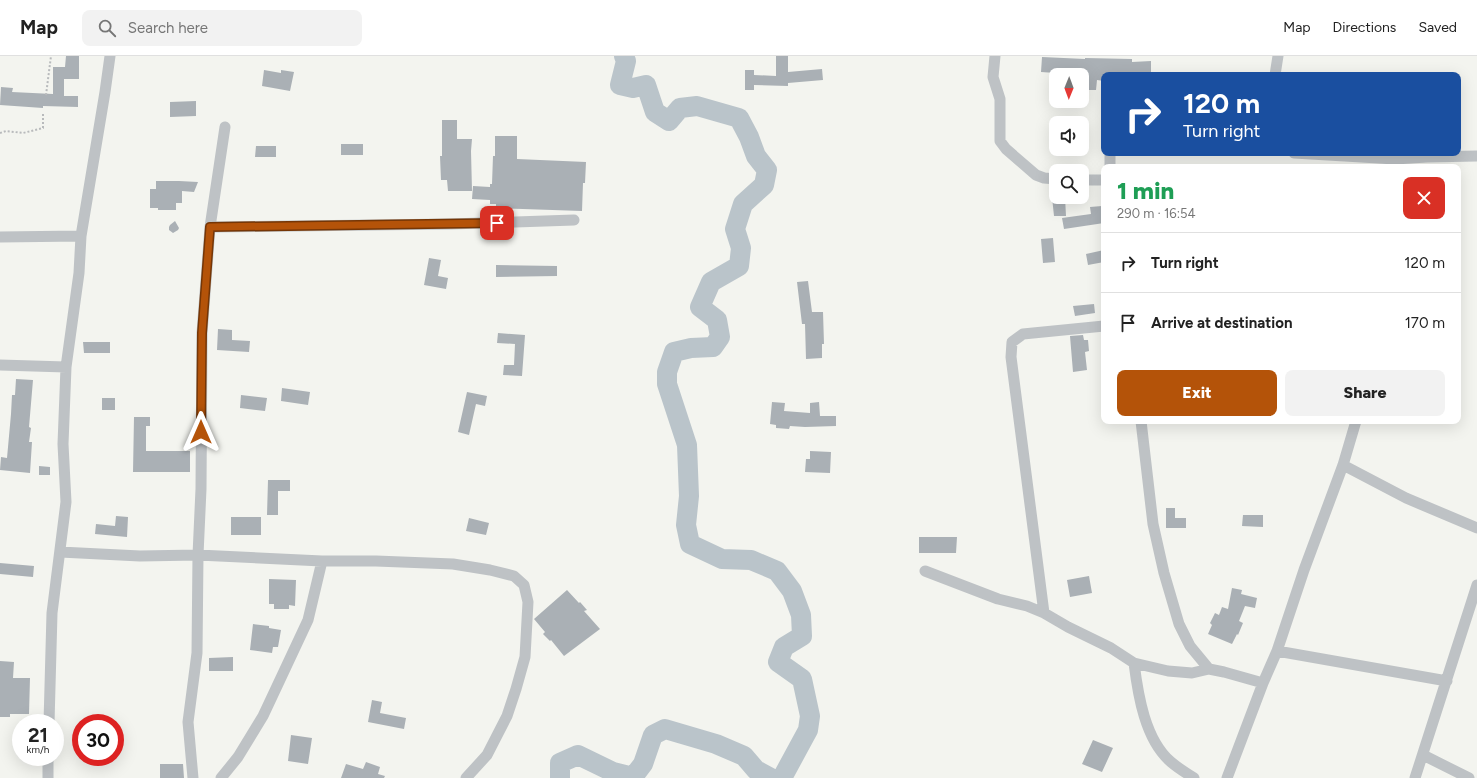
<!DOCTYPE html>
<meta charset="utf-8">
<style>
body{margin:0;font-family:Figtree,sans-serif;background:#f2f2f2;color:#222;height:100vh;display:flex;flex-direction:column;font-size:15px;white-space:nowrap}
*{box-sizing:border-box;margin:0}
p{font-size:13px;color:#767676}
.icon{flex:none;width:22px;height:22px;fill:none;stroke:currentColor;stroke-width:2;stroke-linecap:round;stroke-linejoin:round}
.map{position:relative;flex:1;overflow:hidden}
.drawer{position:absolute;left:1101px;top:108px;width:360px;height:260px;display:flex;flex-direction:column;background:#fff;border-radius:8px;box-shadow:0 4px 16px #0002}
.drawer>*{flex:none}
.top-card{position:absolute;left:1101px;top:16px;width:360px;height:84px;border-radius:8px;box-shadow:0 4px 16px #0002;background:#1a4fa0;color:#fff;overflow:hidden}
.needle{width:26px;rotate:181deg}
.fabs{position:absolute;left:1049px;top:12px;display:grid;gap:8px}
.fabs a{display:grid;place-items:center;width:40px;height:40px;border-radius:8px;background:#fff;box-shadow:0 4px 16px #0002;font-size:20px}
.speed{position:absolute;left:12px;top:658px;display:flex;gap:8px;font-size:20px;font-weight:700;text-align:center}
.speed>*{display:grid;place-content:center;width:52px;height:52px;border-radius:50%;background:#fff;box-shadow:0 4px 16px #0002;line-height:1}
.speed small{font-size:10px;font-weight:400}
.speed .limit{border:6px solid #d22;background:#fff;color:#111}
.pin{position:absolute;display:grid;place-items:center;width:34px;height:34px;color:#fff;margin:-17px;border-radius:8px;box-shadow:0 2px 6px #0006}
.me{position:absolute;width:44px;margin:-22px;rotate:0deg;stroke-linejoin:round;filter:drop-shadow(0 0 3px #0008)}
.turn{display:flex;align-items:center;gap:14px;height:84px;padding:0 16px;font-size:18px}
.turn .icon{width:52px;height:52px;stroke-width:2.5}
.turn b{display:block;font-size:28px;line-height:34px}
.round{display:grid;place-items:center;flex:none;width:42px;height:42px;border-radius:8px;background:#f2f2f2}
.headline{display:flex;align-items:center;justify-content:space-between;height:68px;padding:0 16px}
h1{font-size:24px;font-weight:800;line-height:30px;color:#1e9e55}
.cta{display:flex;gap:8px;margin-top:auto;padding:8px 16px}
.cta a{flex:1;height:46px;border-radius:8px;background:#b45309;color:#fff;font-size:16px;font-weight:800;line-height:46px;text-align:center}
.cta a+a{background:#f2f2f2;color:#222}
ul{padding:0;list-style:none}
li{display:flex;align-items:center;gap:12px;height:60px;padding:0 16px;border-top:1px solid #e0e0e0}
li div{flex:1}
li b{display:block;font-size:15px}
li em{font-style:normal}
header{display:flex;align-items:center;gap:24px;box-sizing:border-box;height:56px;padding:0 20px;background:#fff;border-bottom:1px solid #e0e0e0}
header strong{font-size:19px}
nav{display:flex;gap:22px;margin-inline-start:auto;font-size:14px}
.search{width:280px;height:36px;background:#f2f2f2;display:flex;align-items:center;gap:10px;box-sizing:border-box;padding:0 14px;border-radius:8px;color:#767676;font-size:15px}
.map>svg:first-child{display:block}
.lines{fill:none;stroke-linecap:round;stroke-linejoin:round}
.river{stroke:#bac4ca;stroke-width:20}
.building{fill:#aab0b5}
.path{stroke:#b8babc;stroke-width:2;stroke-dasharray:2 2;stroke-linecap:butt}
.minor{stroke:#bec2c5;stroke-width:11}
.route-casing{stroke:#753606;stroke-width:10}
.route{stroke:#b45309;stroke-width:7}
</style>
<header>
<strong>Map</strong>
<div class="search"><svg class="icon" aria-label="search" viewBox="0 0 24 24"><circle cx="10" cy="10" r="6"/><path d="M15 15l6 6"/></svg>Search here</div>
<nav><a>Map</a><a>Directions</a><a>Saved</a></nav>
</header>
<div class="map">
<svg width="1477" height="722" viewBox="0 0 1477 722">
<rect width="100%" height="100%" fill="#f3f4ef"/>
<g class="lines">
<!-- river -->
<path class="river" d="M624 0 626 5 620 29 633 32 646 29 655 56 669 65 680 52 697 50 739 62 749 81 756 100 767 114 764 129 743 148 735 173 741 192 739 210 711 226 700 251 717 264 720 281 713 291 691 292 674 296 667 316V328L687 389 689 440 686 469 690 488 722 503 751 504 777 515 792 535 801 559 802 580 784 591 778 606 802 623 810 660 808 674 782 722
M560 722V707L578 699 613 716 633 721 643 708 653 679 665 673 716 688 744 700 756 714 771 722"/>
</g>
<!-- building -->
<path class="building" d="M66 0H79V23H64V40H78V51L43 50V52L0 49 1 31 13 32 12 36 53 38V11H65Z
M776 0H788V16L822 13 823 24 788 27V30L754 29V34H745V14H754V19L776 20Z
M1042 1 1085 3V2L1132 3V6L1151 5V19H1104V25L1097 24 1096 34H1084L1085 19 1041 16Z
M264 14 281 17V14L294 16 290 35 262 30Z
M196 45V60L170 61V46Z
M442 64H457V83H472L471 95 472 135H448L447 124H441L440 100H442Z
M495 80H517V103L586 106 585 127H583L582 155 496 152V148H490V144L472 143 473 130 490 131V128H492L493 100H495Z
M341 88H363V99H341Z
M256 90H276V101H255Z
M156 125H179L198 126 194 136 182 135V147H176V154H158V152H150V133H156Z
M1052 141H1065L1066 160H1054Z
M1102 150 1104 167 1064 173 1062 162 1091 158 1090 151Z
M175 165 179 172 178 174 173 177 169 174V171L170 169Z
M1053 182 1055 206 1043 207 1041 183Z
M1104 194V206L1088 209 1086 198Z
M429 202 441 204 438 220 448 222 446 233 424 229Z
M496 209 557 210V220L496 221Z
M808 225 812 256H823L824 288H822V302L806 303 805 268H802L797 226Z
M1094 248 1095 257 1075 260 1073 250Z
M218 273 232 274V284L250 285 249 296 217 294Z
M498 277 525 279 522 320 503 319 504 309H514L515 288 497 287Z
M1083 279 1084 284H1088L1089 295 1085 296 1087 314 1073 316 1070 280Z
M83 286H110V297H84Z
M16 323 33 324 29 371 31 372 29 386H32L30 417 0 414 1 401 7 402 11 358 12 339H15Z
M282 332 310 336 308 349 281 345Z
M467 336 487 340 485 350 476 348 469 379 458 376Z
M241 339 267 342 265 355 240 352Z
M102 342H115V354H102Z
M772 346 785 347 784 355 810 357V347L819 346 820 360H836V370L805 371 790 370 789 373 776 372V369L770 368Z
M134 361H150V370H146V395H190V416H133Z
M810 395 831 396 830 417 805 416 806 403H810Z
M39 410 50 411V419H39Z
M268 424H290V435H278V459H267Z
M1166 452H1175V462H1186V472H1166Z
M1243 459H1263V471L1242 470Z
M116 460 128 461 127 481 95 478 96 468 115 470Z
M231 461H261V479H231Z
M469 462 489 467 486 479 466 475Z
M919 481H957L956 497H919Z
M0 507 34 510 33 521 0 518Z
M1089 520 1092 537 1070 541 1067 524Z
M269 523 296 524 295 550 289 549V553H274V548H269Z
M1232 532 1242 534 1241 538 1257 542 1255 552 1245 550 1239 565 1243 567 1238 579 1237 578 1232 588 1208 578 1212 569 1210 567 1215 557 1219 559 1222 551 1228 553Z
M567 534 579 547 580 546 587 554 584 555 600 573 564 600 551 584 550 585 543 578 545 576 534 563Z
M253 568 269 570V572L281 574 278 591H273L272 597 250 594Z
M233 601V615H209V602Z
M0 605 14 606 13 622H30L29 658H10V661H0Z
M372 644 382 646 380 657 406 662 404 673 368 666Z
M291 679 312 682 308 708 288 705Z
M1093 684 1113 692 1102 716 1082 708Z
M366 706 380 711 378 718 385 720 384 722H341L346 708 363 713Z
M160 708H183L184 722H160Z"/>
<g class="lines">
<!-- path -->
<path class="path" d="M46 39 51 0
M0 77 6 75 23 77 43 72V58"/>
<!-- minor -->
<path class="minor" d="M995 0 993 21 1000 43V85L1006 93 1036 119 1044 122 1056 123
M1275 19 1278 0
M1294 97 1395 103
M1110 111V97
M1395 111V103L1427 101 1477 100
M1082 124H1104
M210 171 225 71
M0 181 81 180
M0 309 66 311
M1141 365 1153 468 1164 517 1179 568 1190 590 1209 613
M1343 409 1406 442 1477 472
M60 496 140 500 198 499 322 505
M925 515 998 543 1027 550 1044 557 1068 571 1111 592 1134 607 1168 615 1192 617 1209 613 1224 616 1263 627
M1044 557 1011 301 1012 286 1023 278 1104 270
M1277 595 1447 625
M1134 607C1138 639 1145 684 1171 706 1178 712 1186 717 1194 722
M49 667 52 557 66 446 63 388 66 311 79 217 81 180 105 36 110 0
M1423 699 1469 722
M48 722V701
M193 722 188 666 197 597 198 499 201 433 202 277 210 171 451 168 574 164
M221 722 238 701 263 660 286 611 308 564 322 505H376L453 508 490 514 514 520 524 529 528 546 525 601 516 633 507 660 487 699 466 722
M1227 722 1263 627 1277 595 1304 514 1343 409 1356 365
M1415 722 1477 529"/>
</g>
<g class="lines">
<!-- route casing -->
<g class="route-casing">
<path id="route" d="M201 376 202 277 210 171 497 167"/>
</g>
<!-- route -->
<use href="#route" class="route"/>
</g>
</svg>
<div class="fabs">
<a><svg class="needle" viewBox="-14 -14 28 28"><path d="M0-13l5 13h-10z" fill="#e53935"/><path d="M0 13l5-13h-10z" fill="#767676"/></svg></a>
<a><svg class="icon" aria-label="sound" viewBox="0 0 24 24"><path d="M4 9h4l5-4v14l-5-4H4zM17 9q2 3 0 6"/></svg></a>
<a><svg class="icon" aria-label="search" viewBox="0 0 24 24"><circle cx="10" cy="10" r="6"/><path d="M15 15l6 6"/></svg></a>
</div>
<div class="speed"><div>21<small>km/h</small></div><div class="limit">30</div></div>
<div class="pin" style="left:497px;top:167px;background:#d93025"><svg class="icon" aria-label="arrive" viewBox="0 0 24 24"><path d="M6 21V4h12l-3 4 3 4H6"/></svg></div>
<svg class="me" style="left:201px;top:376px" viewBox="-20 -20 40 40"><path d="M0-17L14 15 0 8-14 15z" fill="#b45309" stroke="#fff" stroke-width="4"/></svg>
<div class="top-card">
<div class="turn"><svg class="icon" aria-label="right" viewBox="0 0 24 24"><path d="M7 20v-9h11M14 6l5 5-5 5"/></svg><div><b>120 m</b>Turn right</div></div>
</div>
<section class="drawer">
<div class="headline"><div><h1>1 min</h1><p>290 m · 16:54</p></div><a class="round" style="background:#d93025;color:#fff"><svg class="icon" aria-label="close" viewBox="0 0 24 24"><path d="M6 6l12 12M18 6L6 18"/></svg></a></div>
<ul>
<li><svg class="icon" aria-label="right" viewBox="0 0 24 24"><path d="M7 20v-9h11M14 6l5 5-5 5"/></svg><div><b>Turn right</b></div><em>120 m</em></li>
<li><svg class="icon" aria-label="arrive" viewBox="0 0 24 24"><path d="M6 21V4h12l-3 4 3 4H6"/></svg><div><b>Arrive at destination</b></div><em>170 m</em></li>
</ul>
<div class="cta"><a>Exit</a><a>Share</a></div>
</section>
</div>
